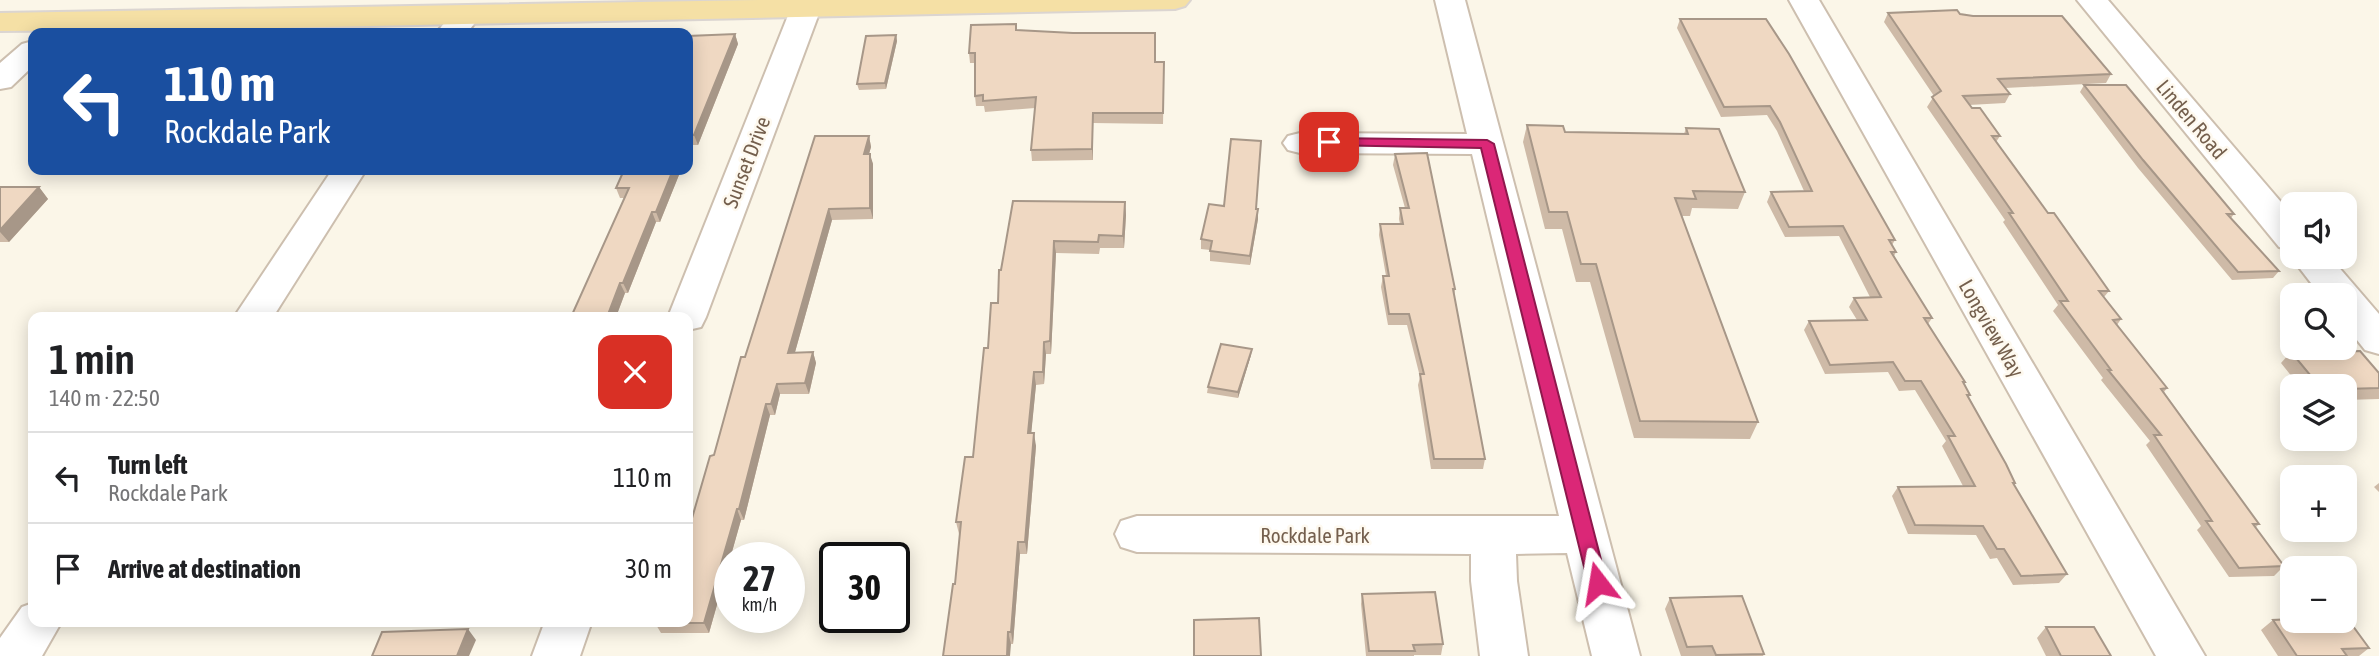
<!DOCTYPE html>
<meta charset="utf-8">
<style>
body{margin:0;font-family:"Asap Condensed",sans-serif;background:#f6f6f6;color:#202124;height:100vh;display:flex;flex-direction:column;font-size:26px;white-space:nowrap}
*{box-sizing:border-box;margin:0}
p{font-size:23px;color:#757577}
.icon{flex:none;width:38px;height:38px;fill:none;stroke:currentColor;stroke-width:2;stroke-linecap:round;stroke-linejoin:round}
.map{position:relative;flex:1;overflow:hidden}
.details{position:absolute;left:28px;top:312px;width:665px;height:315px;display:flex;flex-direction:column;background:#fff;border-radius:14px;box-shadow:0 4px 18px #0003}
.details>*{flex:none}
.guide{position:absolute;left:28px;top:28px;width:665px;height:147px;border-radius:14px;box-shadow:0 4px 18px #0003;background:#1a4fa0;color:#fff;overflow:hidden}
.controls{position:absolute;left:2280px;top:192px;display:grid;gap:14px}
.controls a{display:grid;place-items:center;width:77px;height:77px;border-radius:14px;background:#fff;box-shadow:0 4px 18px #0003;font-size:35px}
.speed{position:absolute;left:714px;top:542px;display:flex;gap:14px;font-size:35px;font-weight:700;text-align:center}
.speed>*{display:grid;place-content:center;width:91px;height:91px;border-radius:50%;background:#fff;box-shadow:0 4px 18px #0003;line-height:1}
.speed small{font-size:18px;font-weight:400}
.speed .limit{border:4px solid #111;border-radius:10px;background:#fff;color:#111}
.pin{position:absolute;display:grid;place-items:center;width:60px;height:60px;color:#fff;margin:-30px;border-radius:14px;box-shadow:0 4px 10px #0006}
.me{position:absolute;width:77px;margin:-38px;rotate:346deg;stroke-linejoin:round;filter:drop-shadow(0 0 5px #0008)}
.turn{display:flex;align-items:center;gap:24px;height:147px;padding:0 21px;font-size:32px}
.turn .icon{width:91px;height:91px;stroke-width:2.5}
.turn b{display:block;font-size:49px;line-height:60px}
.round{display:grid;place-items:center;flex:none;width:74px;height:74px;border-radius:14px;background:#f6f6f6}
.head{display:flex;align-items:center;justify-content:space-between;height:119px;padding:0 21px}
h1{font-size:42px;font-weight:600;line-height:52px}
ul{padding:0;list-style:none}
li{display:flex;align-items:center;gap:21px;height:91px;padding:0 21px;border-top:2px solid #e0e0e0}
li div{flex:1}
li b{display:block;font-size:26px}
li em{font-style:normal}
.map>svg:first-child{display:block}
.lines{fill:none;stroke-linecap:round;stroke-linejoin:round}
.minor-casing{stroke:#cdbfaf;stroke-width:4}
.major-casing{stroke:#dbd5d1;stroke-width:4}
.minor{fill:#fff;fill-rule:evenodd}
.major{fill:#f5e0a5;fill-rule:evenodd}
.wall{fill:#cebaa7}
.shaded-wall{fill:#a79788}
.building{fill:#efd8c2;stroke:#a79788;stroke-width:2}
.route{fill:#db2777;stroke:#8e194d;stroke-width:2}
.labels{text-anchor:middle;dominant-baseline:central;stroke-width:5;stroke-linejoin:round;paint-order:stroke}
.street-label{font-size:21px;fill:#745f4d;stroke:#fef9ef}
</style>
<div class="map">
<svg width="2379" height="656" viewBox="0 0 2379 656">
<rect width="100%" height="100%" fill="#fbf6e8"/>
<g class="lines">
<!-- minor casing -->
<g class="minor-casing">
<path id="minor" d="M809 0 816 2 821 8 706 317 701 327 688 330V317H668L791 8 796 2Z
M1435 0H1465L1640 656H1592L1567 553 1516 554 1517 581 1528 656H1480L1471 581V554L1137 552 1121 547 1115 534 1121 521 1137 516H1559L1472 154 1300 153 1288 150 1283 143 1288 136 1300 133 1467 134Z
M1789 0H1819L2205 656H2156Z
M2077 0H2108L2292 215V250L2279 247Z
M466 6 476 9 481 15 467 33H436L456 9Z
M33 41V66L11 87 0 89V63L22 44Z
M332 170H366L273 317H234Z
M2292 254V257H2330L2379 314V354L2365 350 2345 325V296H2321L2291 257Z
M33 603V621H62L42 656H0V638L22 607Z
M545 621H592L580 656H532Z"/>
</g>
<!-- major casing -->
<g class="major-casing">
<path id="major" d="M758 0H1190L1185 6 1175 9 230 29 0 31V13Z"/>
</g>
<!-- minor -->
<use href="#minor" class="minor"/>
<!-- major -->
<use href="#major" class="major"/>
</g>
<!-- wall -->
<path class="wall" d="M1888 13 1960 14 2111 74 2106 83 2005 88 2010 94 2005 103 1969 105 2000 136 1996 142 2048 213 2109 291 2104 297 2121 319 2117 325 2167 388 2164 392 2259 524 2255 528 2284 566 2274 576 2229 577 2197 530 2201 526 2146 445 2150 441 2101 380 2103 378 2053 311 2058 305 2003 222 2005 220 1927 107 1934 96 1884 22Z
M1680 19H1766L1895 240 1892 245 1896 252 1894 256 1932 318 1928 324 1965 382 1964 384 1970 395 1969 397 2015 483 2014 485 2067 574 2059 583 2013 585 1997 558 1990 559 1976 535 1908 534 1892 496 1898 487 1963 486 1942 446 1946 441 1915 390 1899 391 1888 372 1825 374 1804 330 1809 321 1857 320 1849 307 1854 298 1870 297 1839 236 1785 237 1767 202 1771 192 1804 191 1777 131 1767 115 1721 117 1677 28Z
M1017 30 1155 62 1164 73 1163 124 1093 123V160L1032 161 1031 150 1035 108 985 112 984 106H976L975 96V63H970L969 53Z
M735 34 738 44 698 145H691L688 154V36Z
M896 35 897 41 886 89 859 90 857 84Z
M2084 85 2234 214 2231 218 2279 271 2273 278 2232 280 2138 168 2080 92Z
M1527 125 1565 132 1684 134 1686 128 1745 192 1738 209 1692 208 1690 216H1682L1758 422 1750 439 1634 438 1590 282H1576L1562 229H1545L1523 142Z
M869 136 871 147 869 154 873 164V219L832 220 795 352H813L816 363 809 394H780L775 415H770L744 520H741L709 633H661L655 623 688 621 714 455 745 357Z
M1395 154 1455 289 1454 296 1485 459 1483 469H1431L1418 385 1420 377 1407 325H1388L1381 287 1383 276H1386L1379 235 1380 224H1400L1399 219 1400 208H1405L1393 165Z
M624 170H681L660 222H656L628 293H625L616 317 624 198H620L616 188Z
M0 187H39L48 199 9 242H0Z
M1125 202 1126 215 1124 248H1100L1099 254 1056 253 1051 354H1046L1044 384 1036 385 1031 433 1036 446 1027 554H1020L1013 644H1011L955 584 960 534H959L956 522 973 457 988 348 998 303 1001 270Z
M1256 209H1258V219L1250 265 1210 261V250L1201 249V239Z
M2291 352 2379 373V399L2345 400V387H2300L2281 363Z
M1251 355 1238 398 1207 393 1208 387Z
M2379 483V492L2374 487Z
M1362 594 1443 644 1441 655H1414V656H1366L1361 604Z
M1670 598 1764 654 1763 656H1681L1665 609Z
M2273 620 2369 648 2359 656H2278L2261 630Z
M2046 627 2111 656H2046L2037 638Z"/>
<!-- shaded-wall -->
<path class="shaded-wall" d="M735 34 738 44 698 145 694 135Z
M896 35 897 41 886 89 885 83Z
M1093 113V160L1092 149Z
M688 136 691 145 688 154Z
M869 136 871 147 866 164 864 154Z
M870 154 873 164V219L870 208Z
M673 170H681L660 222 656 212Z
M39 187 48 199 9 242 0 232V230Z
M1125 202 1126 215 1124 248 1123 236Z
M829 209 832 220 792 363 788 353Z
M1258 209V219L1250 265V256Z
M652 212 656 222 628 293 623 283Z
M1054 241 1056 253 1051 354 1050 341Z
M620 283 625 293 616 317H607Z
M1044 342 1046 354 1044 384 1043 372Z
M1252 349 1251 355 1238 398V392Z
M813 352 816 363 809 394 805 383Z
M1034 372 1036 385 1030 446 1028 433Z
M777 384 780 394 775 415 771 404Z
M766 404 770 415 744 520 739 509Z
M1034 433 1036 446 1027 554 1025 542Z
M737 509 741 520 709 633 704 623Z
M1018 542 1020 554 1013 644 1011 632Z
M468 629 476 640 469 656H457Z
M1008 632 1011 644 1010 656H1007Z"/>
<!-- building -->
<path class="building" d="M1957 10 1960 14 1973 16H2062L2111 74 1998 79 2010 94 1963 96 1972 108H1980L2000 136H1992L2048 213H2054L2109 291H2099L2121 319 2113 320 2167 388 2161 389 2259 524H2253L2284 566 2239 568 2206 521H2212L2154 435H2161L2108 370H2111L2060 301H2068L2009 213H2013L1932 97 1941 91 1888 13Z
M1680 19H1766L1789 54 1895 240H1889L1896 252H1891L1932 318H1924L1965 382H1963L1970 395H1967L2006 464 2015 483H2013L2067 574 2021 576 2004 549H1997L1983 526 1915 525 1898 487 1975 486 1948 436H1955L1921 381H1905L1893 362 1830 365 1809 321 1867 320 1854 298 1881 297 1843 226 1789 227 1771 192 1812 191 1780 122 1770 106 1724 107Z
M1016 24V30L1073 33H1155V62H1164L1163 113H1093L1092 149 1031 150 1036 97 983 101V95L975 96V53H969L971 25Z
M735 34 694 135H688V36Z
M896 35 885 83 857 84 866 36Z
M2084 85H2126L2234 214H2227L2279 271 2238 272 2143 160Z
M1527 125 1563 126 1565 132 1688 134 1686 128 1719 129 1745 192 1693 191 1696 199 1675 198 1758 422 1640 421 1596 264H1581L1567 212H1549Z
M815 136H869L864 154H870V208L829 209 788 353 813 352 805 383 777 384 771 404H766L739 509H737L704 623H655L656 621H688V532L710 456 714 455 741 357H745Z
M1231 139 1261 141 1256 209H1258L1250 256 1210 251 1212 241 1201 239 1209 204 1224 206Z
M1427 153 1455 289H1453L1485 459H1434L1420 374H1424L1409 314H1389L1383 276H1389L1380 224H1403L1400 208H1409L1395 154Z
M624 170H673L656 212H652L623 283H620L607 317H571L629 188H616Z
M0 187H39L0 230Z
M1013 201 1125 202 1123 236 1099 235 1098 242 1054 241 1050 341 1044 342 1043 372H1034L1028 433H1034L1025 542H1018L1011 632H1008L1007 656H943L953 584H955L961 522H956L965 457H973L984 348H988L991 303H998L999 270H1001Z
M1221 344 1252 349 1238 392 1208 387Z
M2360 351 2379 373V388L2345 389V387H2320L2291 352Z
M1435 592 1443 644 1413 645 1415 651H1369L1362 594Z
M1742 596 1764 654 1716 655 1712 646 1687 647 1670 598Z
M1259 618 1261 656H1194V620Z
M2345 618H2347L2369 648 2342 649 2347 656H2297L2273 620 2292 619V621H2345Z
M2046 627H2094L2111 656H2061Z
M468 629 457 656H372L382 632Z"/>
<!-- route -->
<path class="route" d="M1329 138 1487 140 1494 144 1607 583 1604 589 1598 591 1591 589 1588 583 1481 148 1324 145V139Z"/>
<g class="labels">
<!-- street labels -->
<g class="street-label">
<text transform="translate(2192 119) rotate(50)">Linden Road</text>
<text transform="translate(746 162) rotate(-69)">Sunset Drive</text>
<text transform="translate(1992 328) rotate(60)">Longview Way</text>
<text x="1315" y="535">Rockdale Park</text>
</g>
</g>
</svg>
<div class="controls">
<a><svg class="icon" aria-label="sound" viewBox="0 0 24 24"><path d="M4 9h4l5-4v14l-5-4H4zM17 9q2 3 0 6"/></svg></a>
<a><svg class="icon" aria-label="search" viewBox="0 0 24 24"><circle cx="10" cy="10" r="6"/><path d="M15 15l6 6"/></svg></a>
<a><svg class="icon" aria-label="layers" viewBox="0 0 24 24"><path d="M12 4l9 5-9 5-9-5zM3 14l9 5 9-5"/></svg></a>
<a>+</a>
<a>−</a>
</div>
<div class="speed"><div>27<small>km/h</small></div><div class="limit">30</div></div>
<div class="pin" style="left:1329px;top:142px;background:#d93025"><svg class="icon" aria-label="arrive" viewBox="0 0 24 24"><path d="M6 21V4h12l-3 4 3 4H6"/></svg></div>
<svg class="me" style="left:1598px;top:583px" viewBox="-20 -20 40 40"><path d="M0-17L14 15 0 8-14 15z" fill="#db2777" stroke="#fff" stroke-width="4"/></svg>
<div class="guide">
<div class="turn"><svg class="icon" aria-label="left" viewBox="0 0 24 24"><path d="M17 20v-9H6M10 6l-5 5 5 5"/></svg><div><b>110 m</b>Rockdale Park</div></div>
</div>
<section class="details">
<div class="head"><div><h1>1 min</h1><p>140 m · 22:50</p></div><a class="round" style="background:#d93025;color:#fff"><svg class="icon" aria-label="close" viewBox="0 0 24 24"><path d="M6 6l12 12M18 6L6 18"/></svg></a></div>
<ul>
<li><svg class="icon" aria-label="left" viewBox="0 0 24 24"><path d="M17 20v-9H6M10 6l-5 5 5 5"/></svg><div><b>Turn left</b><p>Rockdale Park</p></div><em>110 m</em></li>
<li><svg class="icon" aria-label="arrive" viewBox="0 0 24 24"><path d="M6 21V4h12l-3 4 3 4H6"/></svg><div><b>Arrive at destination</b></div><em>30 m</em></li>
</ul>
</section>
</div>
